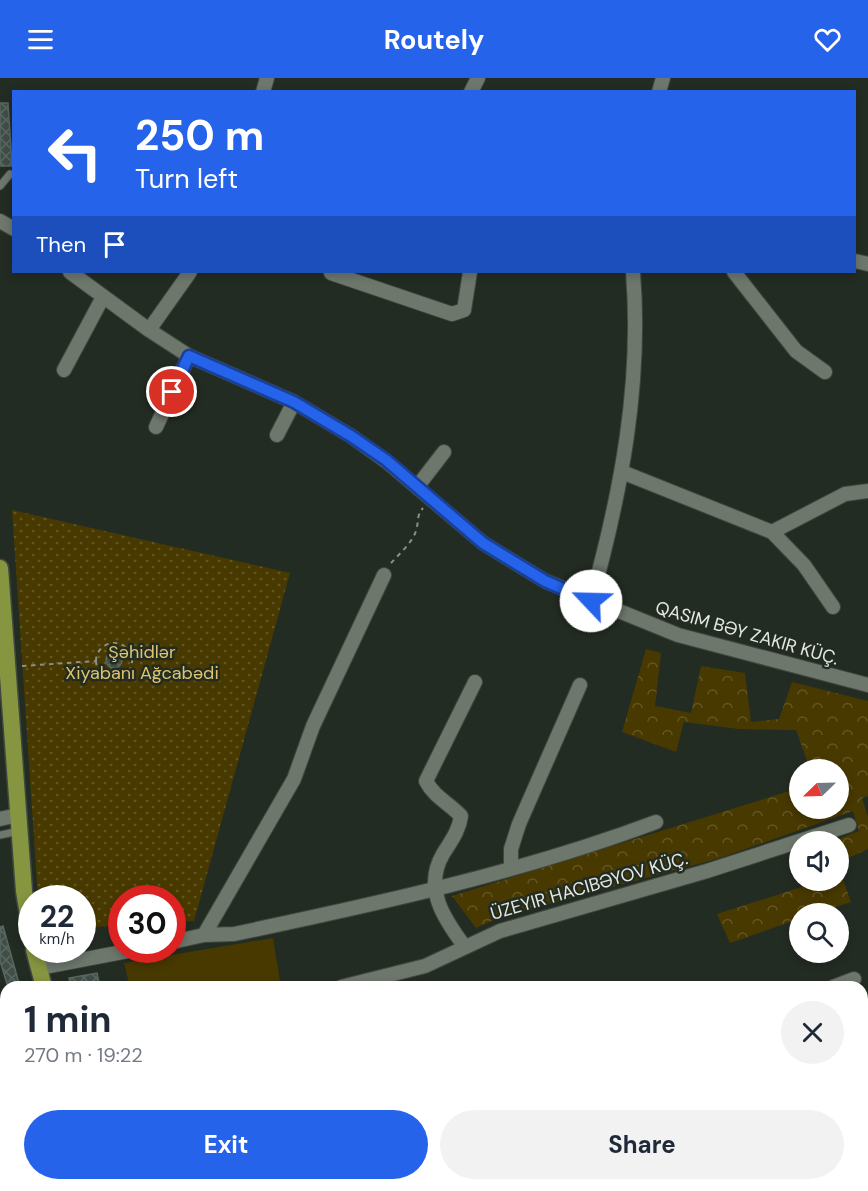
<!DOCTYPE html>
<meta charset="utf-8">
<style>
body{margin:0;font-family:"DM Sans",sans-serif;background:#f2f2f3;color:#1f2937;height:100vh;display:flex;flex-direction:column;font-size:22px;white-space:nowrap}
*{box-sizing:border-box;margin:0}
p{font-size:20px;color:#747a83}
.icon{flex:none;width:33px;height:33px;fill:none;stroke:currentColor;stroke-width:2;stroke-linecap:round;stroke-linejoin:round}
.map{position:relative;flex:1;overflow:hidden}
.details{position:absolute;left:0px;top:903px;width:868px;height:210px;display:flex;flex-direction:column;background:#fff;border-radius:18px 18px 0 0;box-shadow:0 3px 9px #0003}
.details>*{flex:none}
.hud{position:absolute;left:12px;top:12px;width:844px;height:183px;border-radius:0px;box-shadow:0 3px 9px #0003;background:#2563eb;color:#fff;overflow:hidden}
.needle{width:39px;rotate:247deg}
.controls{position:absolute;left:789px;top:681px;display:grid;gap:12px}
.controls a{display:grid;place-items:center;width:60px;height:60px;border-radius:50%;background:#fff;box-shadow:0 3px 9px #0003;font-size:30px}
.speed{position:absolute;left:18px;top:807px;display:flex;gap:12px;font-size:30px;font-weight:700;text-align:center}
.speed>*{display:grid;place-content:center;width:78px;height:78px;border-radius:50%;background:#fff;box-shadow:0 3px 9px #0003;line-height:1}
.speed small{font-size:15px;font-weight:400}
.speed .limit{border:9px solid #d22;background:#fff;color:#111}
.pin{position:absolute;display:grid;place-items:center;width:51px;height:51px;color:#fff;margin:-26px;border:3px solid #fff;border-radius:50%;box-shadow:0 2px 6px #0007}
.me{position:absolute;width:66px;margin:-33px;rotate:294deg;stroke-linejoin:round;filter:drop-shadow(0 0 4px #0008)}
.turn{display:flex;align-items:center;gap:21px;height:126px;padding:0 24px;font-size:27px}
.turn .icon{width:78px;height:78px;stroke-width:2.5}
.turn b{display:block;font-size:42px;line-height:51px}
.then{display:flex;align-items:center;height:57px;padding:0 24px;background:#0003;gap:12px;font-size:22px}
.round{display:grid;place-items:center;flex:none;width:63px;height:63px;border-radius:32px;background:#f2f2f3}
.headline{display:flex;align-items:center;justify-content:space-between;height:102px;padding:0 24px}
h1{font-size:36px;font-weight:700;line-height:45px}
.action{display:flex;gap:12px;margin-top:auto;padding:12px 24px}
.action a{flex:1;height:69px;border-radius:36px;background:#2563eb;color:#fff;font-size:24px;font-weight:700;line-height:69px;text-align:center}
.action a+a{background:#f2f2f3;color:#1f2937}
header{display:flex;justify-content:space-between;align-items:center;height:78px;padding:0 24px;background:#2563eb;color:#fff;font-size:27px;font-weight:700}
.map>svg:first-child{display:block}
.grass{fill:#483900}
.forest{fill:url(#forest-crowns)}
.park{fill:url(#park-dots)}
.building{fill:url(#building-cross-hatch);stroke:#586760;stroke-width:1.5}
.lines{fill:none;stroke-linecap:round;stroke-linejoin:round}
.service-casing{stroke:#40473f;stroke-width:9}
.minor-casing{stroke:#40473f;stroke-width:16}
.primary-casing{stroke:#40473f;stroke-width:19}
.path{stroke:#8b918a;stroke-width:2;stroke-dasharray:4.5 4.5;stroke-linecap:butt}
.service{stroke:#6d776c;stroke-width:7}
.minor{stroke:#6d776c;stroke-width:14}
.primary{stroke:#869540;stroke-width:16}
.rail-casing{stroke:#8d938c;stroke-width:6}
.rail{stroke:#232c22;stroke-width:4;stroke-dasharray:11;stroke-linecap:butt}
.route-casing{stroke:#184099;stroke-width:15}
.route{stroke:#2563eb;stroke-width:10}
.labels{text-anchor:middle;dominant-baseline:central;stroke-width:5;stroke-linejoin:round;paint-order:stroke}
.street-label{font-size:18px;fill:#e4e9e3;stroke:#232c22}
.park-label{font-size:18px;fill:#dfc46e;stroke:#232c22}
</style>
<header><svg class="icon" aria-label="menu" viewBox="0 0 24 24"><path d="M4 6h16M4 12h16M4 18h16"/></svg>Routely<svg class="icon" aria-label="heart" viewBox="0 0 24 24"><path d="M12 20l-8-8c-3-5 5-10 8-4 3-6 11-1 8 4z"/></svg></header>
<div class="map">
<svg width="868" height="1113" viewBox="0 0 868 1113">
<defs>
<pattern id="forest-crowns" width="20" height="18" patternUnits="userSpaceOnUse" patternTransform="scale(1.5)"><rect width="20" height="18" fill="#483900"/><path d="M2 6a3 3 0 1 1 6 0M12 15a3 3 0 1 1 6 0" fill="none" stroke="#625625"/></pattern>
<pattern id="park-dots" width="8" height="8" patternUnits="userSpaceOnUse" patternTransform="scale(1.5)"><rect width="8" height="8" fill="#483900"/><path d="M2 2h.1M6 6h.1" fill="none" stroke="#625625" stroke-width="1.8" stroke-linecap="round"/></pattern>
<pattern id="building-cross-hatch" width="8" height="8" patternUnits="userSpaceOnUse" patternTransform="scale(1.5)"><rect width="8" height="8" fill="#404e48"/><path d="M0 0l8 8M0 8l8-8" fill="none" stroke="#5b6862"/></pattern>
</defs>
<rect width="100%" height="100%" fill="#232c22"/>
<!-- grass -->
<path class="grass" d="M273 860 281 909H130L124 885Z"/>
<!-- forest -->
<path class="forest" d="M646 571 661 575 655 628 691 635 701 588 745 595 751 644 779 641 792 604 868 623V718L862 720 868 739V771L839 784 838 764 833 763 859 753 853 733 720 780 498 840 476 850 452 818 799 710 800 730H838V692L810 691 796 652 739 651 684 644 676 674 622 654Z
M839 791 851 824 816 835 800 836 799 841 730 865 717 836 808 807 807 803 838 802Z"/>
<!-- park -->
<path class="park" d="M12 432 290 495 194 843 173 844 172 820H122L121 847 83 850 82 820H38Z"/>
<!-- building -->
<path class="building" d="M0 25H8L12 88H0Z
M106 582a8 8 0 1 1 16 0a8 8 0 1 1-16 0Z
M3 848 20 909H8L0 883V849Z
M97 895 100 909H71L69 900Z"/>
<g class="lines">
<!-- service casing -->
<g class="service-casing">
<path id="service" d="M0 108 10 96
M0 757 19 753"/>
</g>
<!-- minor casing -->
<g class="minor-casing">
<path id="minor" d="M263 14 267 0
M471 14 478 0
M659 14 663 0
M0 143 14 151
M855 183 868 186
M70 194 149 252 189 278 294 324 351 358 386 383 483 465 545 503 678 557 868 607
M734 194 796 273 825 294
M331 195 452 236 464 232 470 194
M149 252 190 194
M64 292 103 219
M156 349 189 278
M277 357 294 324
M622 394 772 454 804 487 833 529
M417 409 444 374
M772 454 845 416 868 413
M591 523C621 415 642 306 633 194
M0 741 18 737
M511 790V771L519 746 580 607
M204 857 294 701 313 648 384 497
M172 864 204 857 234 856C376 826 520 795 656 744
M465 869C444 841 423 810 443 776 451 763 459 753 461 738 449 725 434 719 426 703L475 604
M39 890 133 872
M341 909 425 888 500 853 707 793 849 747
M833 909 854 901
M862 959 868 954
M267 1107 269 1113
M434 1107 437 1113
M708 1113 714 1107"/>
</g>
<!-- primary casing -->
<g class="primary-casing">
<path id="primary" d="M0 490 24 813 32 862
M34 872 44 909
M114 1107 116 1113"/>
</g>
<!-- path -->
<path class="path" d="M391 485C399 476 412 465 416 453 419 444 416 438 423 430
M96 583a18 18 0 1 1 36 0a18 18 0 1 1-36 0Z
M22 588 96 583
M0 1035 6 1033"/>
<!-- service -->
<use href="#service" class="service"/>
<!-- minor -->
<use href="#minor" class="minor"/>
<!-- primary -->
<use href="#primary" class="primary"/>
<!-- rail casing -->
<g class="rail-casing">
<path id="rail" d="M862 991 868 986
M735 1113 741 1107"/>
</g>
<!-- rail -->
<use href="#rail" class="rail"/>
</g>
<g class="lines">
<!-- route casing -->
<g class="route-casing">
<path id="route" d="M172 314 189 278 294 324 351 358 386 382 483 465 545 503 591 523"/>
</g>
<!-- route -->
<use href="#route" class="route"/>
</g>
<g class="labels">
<!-- street labels -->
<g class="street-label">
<text transform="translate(747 555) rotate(16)">QASIM BƏY ZAKIR KÜÇ.</text>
<text transform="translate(589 808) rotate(-16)">ÜZEYIR HACIBƏYOV KÜÇ.</text>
</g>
<!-- park labels -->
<g class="park-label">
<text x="142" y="574">Şəhidlər<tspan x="142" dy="21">Xiyabanı Ağcabədi</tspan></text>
</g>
</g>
</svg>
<div class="controls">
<a><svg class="needle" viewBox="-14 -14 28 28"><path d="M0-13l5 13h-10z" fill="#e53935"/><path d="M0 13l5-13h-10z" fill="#747a83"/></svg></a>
<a><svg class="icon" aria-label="sound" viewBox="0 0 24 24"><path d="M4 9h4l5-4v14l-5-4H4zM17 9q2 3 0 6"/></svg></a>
<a><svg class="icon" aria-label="search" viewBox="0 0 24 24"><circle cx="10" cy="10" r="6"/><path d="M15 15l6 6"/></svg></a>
</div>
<div class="speed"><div>22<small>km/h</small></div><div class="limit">30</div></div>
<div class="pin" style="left:172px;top:314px;background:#d93025"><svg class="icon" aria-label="arrive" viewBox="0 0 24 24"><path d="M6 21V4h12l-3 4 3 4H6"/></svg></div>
<svg class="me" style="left:591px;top:523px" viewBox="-20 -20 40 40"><circle r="19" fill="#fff"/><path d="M0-13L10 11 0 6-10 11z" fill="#2563eb"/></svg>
<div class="hud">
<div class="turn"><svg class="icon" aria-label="left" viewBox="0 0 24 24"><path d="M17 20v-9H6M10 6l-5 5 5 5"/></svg><div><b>250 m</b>Turn left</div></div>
<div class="then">Then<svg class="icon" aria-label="arrive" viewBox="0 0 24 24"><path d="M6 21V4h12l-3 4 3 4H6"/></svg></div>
</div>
<section class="details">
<div class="headline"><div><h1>1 min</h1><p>270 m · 19:22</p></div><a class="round"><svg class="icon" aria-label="close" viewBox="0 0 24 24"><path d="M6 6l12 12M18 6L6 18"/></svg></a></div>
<div class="action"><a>Exit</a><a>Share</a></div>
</section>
</div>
